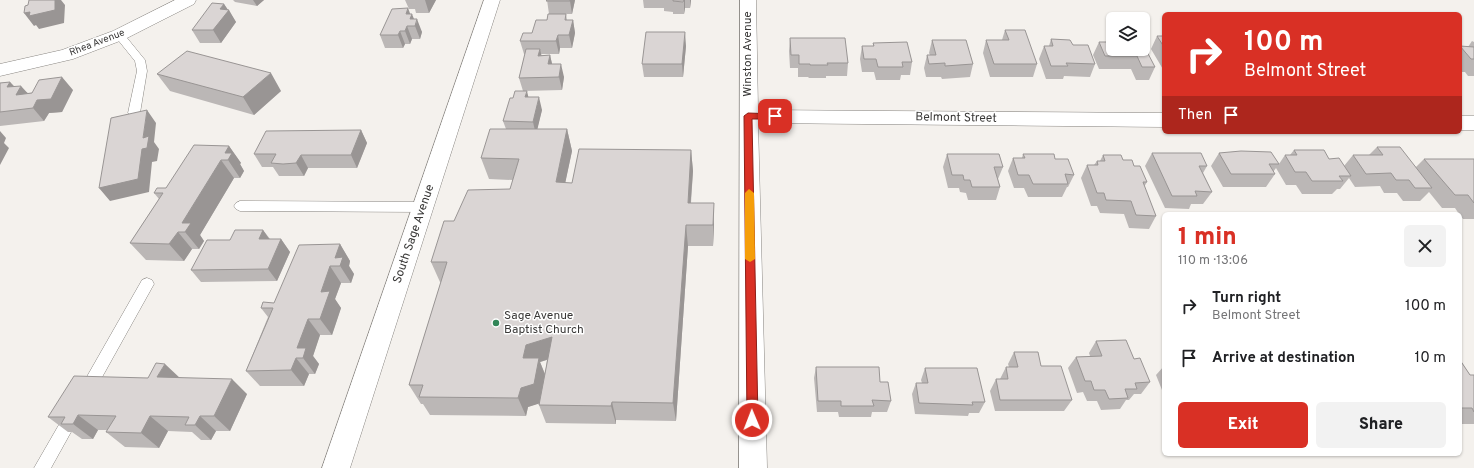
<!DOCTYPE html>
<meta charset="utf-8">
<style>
body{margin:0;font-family:Overpass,sans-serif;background:#f2f2f2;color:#202124;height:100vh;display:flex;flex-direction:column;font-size:15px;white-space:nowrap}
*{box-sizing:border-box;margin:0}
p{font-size:13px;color:#757577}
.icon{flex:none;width:22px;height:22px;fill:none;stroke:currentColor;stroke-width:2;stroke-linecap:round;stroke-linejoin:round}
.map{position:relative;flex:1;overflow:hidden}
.panel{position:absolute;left:1162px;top:212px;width:300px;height:244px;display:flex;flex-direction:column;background:#fff;border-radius:6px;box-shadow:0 1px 3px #0004}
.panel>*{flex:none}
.top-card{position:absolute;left:1162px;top:12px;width:300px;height:122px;border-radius:6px;box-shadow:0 1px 3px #0004;background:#d93025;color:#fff;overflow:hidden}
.controls{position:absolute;left:1106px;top:12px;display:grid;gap:8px}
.controls a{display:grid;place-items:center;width:44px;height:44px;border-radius:6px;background:#fff;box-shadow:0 1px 3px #0004;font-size:20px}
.pin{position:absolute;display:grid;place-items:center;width:34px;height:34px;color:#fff;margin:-17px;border-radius:8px;box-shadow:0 2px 6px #0006}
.me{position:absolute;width:44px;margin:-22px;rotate:359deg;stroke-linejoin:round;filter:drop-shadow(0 0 3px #0008)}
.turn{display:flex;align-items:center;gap:14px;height:84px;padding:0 16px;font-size:18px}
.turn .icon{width:52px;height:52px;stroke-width:2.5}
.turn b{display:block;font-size:28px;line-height:34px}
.then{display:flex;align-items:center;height:38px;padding:0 16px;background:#0003;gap:8px;font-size:15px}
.round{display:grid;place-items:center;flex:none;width:42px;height:42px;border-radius:6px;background:#f2f2f2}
.head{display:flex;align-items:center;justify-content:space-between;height:68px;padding:0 16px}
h1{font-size:24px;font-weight:800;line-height:30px;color:#d93025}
.primary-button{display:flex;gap:8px;margin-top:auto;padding:8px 16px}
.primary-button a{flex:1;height:46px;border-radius:6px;background:#d93025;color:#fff;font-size:16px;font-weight:800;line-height:46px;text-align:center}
.primary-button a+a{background:#f2f2f2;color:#202124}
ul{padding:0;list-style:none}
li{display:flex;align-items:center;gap:12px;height:52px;padding:0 16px}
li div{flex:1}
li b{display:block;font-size:15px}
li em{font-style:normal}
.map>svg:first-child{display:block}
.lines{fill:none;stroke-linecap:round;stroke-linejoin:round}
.lane-casing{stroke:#898682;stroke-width:1}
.street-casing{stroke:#898682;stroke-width:1}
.secondary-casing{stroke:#898682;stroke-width:1}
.lane{fill:#fff;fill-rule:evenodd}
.street{fill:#fff;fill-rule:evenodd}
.secondary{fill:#fff;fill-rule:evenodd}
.wall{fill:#bbb7b6;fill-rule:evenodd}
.shaded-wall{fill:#999594}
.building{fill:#dad5d4;stroke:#999594}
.route{fill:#d93025;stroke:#8d1f18}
.slow{fill:#f59e0b}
.poi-dot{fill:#328658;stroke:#fff;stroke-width:1.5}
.labels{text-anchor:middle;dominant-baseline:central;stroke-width:3;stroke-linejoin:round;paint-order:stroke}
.far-street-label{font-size:10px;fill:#393837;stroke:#fff}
.street-label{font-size:12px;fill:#393837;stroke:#fff}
.poi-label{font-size:12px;fill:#393837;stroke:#fff;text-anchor:start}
</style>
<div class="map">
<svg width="1474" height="468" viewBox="0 0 1474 468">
<rect width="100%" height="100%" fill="#f4f1ed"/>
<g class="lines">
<!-- lane casing -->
<g class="lane-casing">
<path id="lane" d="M119 32 123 33 145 60 147 71 140 113 134 117 128 113 137 71 135 61 114 35Z
M240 201 424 202 428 204 430 207 428 210 424 212 240 211 236 209 234 206 236 203Z
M147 278 152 280 154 284 91 397 86 399 81 397 78 392 81 387 142 280Z
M73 407 78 409 81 414 51 468H34L68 409Z"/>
</g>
<!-- street casing -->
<g class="street-casing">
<path id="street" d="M175 0H196L194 4 125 39 73 59 0 76V64L62 50 113 31Z
M740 0H756L758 110 1164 113V127L758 123 767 468H739Z
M1460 116H1474V130H1460Z"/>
</g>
<!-- secondary casing -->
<g class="secondary-casing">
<path id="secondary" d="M484 0H500L350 468H322Z"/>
</g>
<!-- lane -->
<use href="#lane" class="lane"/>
<!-- street -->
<use href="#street" class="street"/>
<!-- secondary -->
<use href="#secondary" class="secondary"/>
</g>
<!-- wall -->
<path class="wall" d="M233 0H264L257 6 235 2Z
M405 0H436L429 13H416L415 9H409Z
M547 0H575L572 14H566L567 20H573L575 33 572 48H560L559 54H541V55H550L552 64 564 77 562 90 523 91 519 78 525 54H524L520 41 532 33 547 20 549 14Z
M643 0H691L690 8H685L684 14H673V12L664 11V8H644Z
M224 4 236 22 221 43H200L192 30Z
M410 14 422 32 420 39H412L410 44H405L403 48H385L380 35Z
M1005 30 1037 64 1033 77H990L983 53 986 40H1002Z
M1113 34V49H1143L1155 67 1149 80H1136L1131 69H1099L1093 55 1099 42H1110Z
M1157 36H1164V71L1151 49Z
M790 38 848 63 847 76H826V78H809L808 77H798V68H790L789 51Z
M1051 39 1073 45 1095 64 1090 77 1064 76 1063 79H1046L1039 59 1044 46H1049Z
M932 40 973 64 970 77 942 79 941 77H926L924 68 927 55H930L929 53Z
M1472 41 1474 42V76H1468L1465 72H1460V47H1468Z
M873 43 912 62 910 75H901L900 80H876L874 72H862L860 59 862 46H873Z
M686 46 683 77H644L642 64Z
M157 74 281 91 254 115 170 91Z
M10 82 14 86 28 93 73 90 62 112 49 113 44 121 0 126V83Z
M529 97 542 110 537 129H567L572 151 565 183H572L691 150 693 171 691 203 714 224 713 246H688L676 421 616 420V424L546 423 539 405V403L528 407 526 416 430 415 423 404H421L409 385 441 282H440L431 262 454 221 510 189 513 180 489 179 481 158 506 129 503 121ZM547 360 545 374 540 362Z
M361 130 367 143 357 168H308L304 176H279L273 167H262L254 154Z
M229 146 241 163 240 164 244 171 240 178H234L200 235 204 241 199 249H192L184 261 146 260 130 243 159 199 154 193 166 188Z
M1377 147 1416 167 1424 159H1474V219H1463L1460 215V214H1459L1455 208H1442L1429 192 1420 201H1403L1397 193H1384L1380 186 1355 187 1349 178 1340 189H1337L1332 194H1302L1296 185H1286L1276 168 1273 172 1275 174 1266 187H1223L1211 166 1219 153 1279 164 1285 155H1290L1294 150 1329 159 1344 166 1353 155H1369Z
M1152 153 1207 166 1203 173 1212 192 1203 204H1191L1189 209 1165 208 1145 166Z
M947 154 1003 167 998 179 1000 187 996 200H968L966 193 960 192 959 188H948L943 167Z
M1023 154 1055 159 1074 175 1068 187H1067L1062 197H1028L1024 188H1014L1008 171 1013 158H1022Z
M1103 155 1123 160 1134 166 1147 182 1144 187 1156 216 1149 229 1129 228 1124 214 1100 213 1097 206H1091L1081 178 1087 165H1094L1097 161H1100Z
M263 230 270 239H281L290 252 277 281 201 282 191 270 230 240Z
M340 244 350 261 349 266 354 274 351 283H341L335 299 341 308 332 335H320L313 356 319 364 315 374H309L304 386H260L246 371 268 317 261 308 274 303Z
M1096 341 1134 359 1150 382 1141 394H1134L1129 400H1126L1120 409 1101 410 1097 401H1087L1083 392 1077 393 1068 368 1076 357 1090 356 1089 353Z
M1014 352 1041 366 1072 400 1064 411H995L990 391 996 379H1000L1006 367H1009L1008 364Z
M1460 360 1470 375H1474V424H1460Z
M1164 366V395L1156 375Z
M816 367 880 382 891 401 887 412H872L871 417H839L838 412H817L814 378Z
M925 368 985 402 979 413H969L968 416 915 414 912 394 916 383H922L921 380Z
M179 377 247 394 230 431H216L211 440H201L192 432 168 431 159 448 125 447 106 432 107 430H98L93 439H82L72 432H68L48 417 148 378Z"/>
<!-- shaded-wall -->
<path class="shaded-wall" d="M55 0H61L65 5 64 23 39 29 36 25 34 26 24 13Z
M253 0H264L257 6Z
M425 0H436L429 13Z
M570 0H575L572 14 570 1Z
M684 0H685V8L684 14Z
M690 0H691L690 8Z
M224 4 228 10H229L236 22 221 43 213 30 220 9Z
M408 8 411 16 412 14 416 24 417 19 422 32 420 39 415 26 406 14Z
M573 20 575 33 572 48 569 35Z
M407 26 412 39 410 44 405 31Z
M400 31 405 44 403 48 398 35Z
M685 32 686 46 683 77 682 64Z
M558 35 560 48 559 54 556 41Z
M540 49 543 62 538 56Z
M550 55 553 68 548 64Z
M561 64 564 77 562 90 559 77Z
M271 73 281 91 254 115 243 97Z
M62 77 73 90 62 112 49 113 44 121 33 108 37 100Z
M10 82 18 91 21 86 33 99 28 108 7 87Z
M527 91 530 104 525 97Z
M539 97 542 110 536 135 533 122Z
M147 110 156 123 154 142 159 149 157 161 152 162 149 192 110 201 99 188 143 138Z
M567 129 572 151 561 203 556 182Z
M361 130 367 143 357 168 351 155Z
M0 131 6 138 4 143 9 148 0 165Z
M229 146 241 163 240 164 244 171 240 178 228 160 225 153Z
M691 150 693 171 689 224 688 203Z
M301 155 308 168 304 176 296 163Z
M221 160 234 178 200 235 204 241 199 249 185 232 182 223Z
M714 203V224L713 246V225Z
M686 225 688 246 676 421 673 403Z
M263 230 272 243 259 239Z
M178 232 192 249 184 261 169 244Z
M281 239 290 252 277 281 268 269Z
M340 244 350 261 349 266 354 274 351 283 335 258Z
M330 266 341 283 335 299 341 308 332 335 320 319 321 292Z
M308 319 320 335 313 356 319 364 315 374 303 358 297 348Z
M552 337 558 356 540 362 546 377 541 403 528 407 526 416 518 398 521 388 523 358 526 345Z
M296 358 309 374 304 386 291 370Z
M165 364 181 379 157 377Z
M232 379 247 394 230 431 214 416Z
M612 402 616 420V424L611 406Z
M78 415 98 430 93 439 73 424Z
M150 416 168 431 159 448 141 433Z
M200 416 216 431 211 440 195 425Z"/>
<!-- building -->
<path class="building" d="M29 0H55V10L29 16 30 12 24 13 25 6 28 5Z
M547 0H570V1H546Z
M673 0H684L683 2 673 1Z
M212 3 224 4 220 9 229 10 213 30H192Z
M408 8 406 14H412L410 19H417L415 26H407L405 31H400L398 35H380L392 9Z
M548 14H566L565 20H573L569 35H558L556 41H520L523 33H532L536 20H547Z
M1005 30H1025L1037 64H994L986 40H1009Z
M646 32H685L682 64H642Z
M1157 36H1164V47Z
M790 38H845L848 63H827L828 65H810V64H799V55H791Z
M1051 39 1070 40 1073 45H1088L1095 64 1066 63 1068 66H1051L1044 46H1053Z
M932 40H966L973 64 945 66V63L929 64 927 55H936Z
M907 42 912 62H902L903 67H878L876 59H864L862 46H874L873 43Z
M1099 42H1113V49H1143V44L1155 67H1142L1137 56H1105Z
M1460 46 1474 47V59H1471Z
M526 49H540L538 56 550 55 548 64H561L559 77 519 78Z
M187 51 271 73 243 97 157 74Z
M62 77 51 99 37 100 33 108 0 112V83L10 82 7 87 21 86 16 95 32 93 39 80Z
M515 91H527L525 97H539L533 122 503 121 510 98H513Z
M147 110 143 138 149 136 147 148 142 149 138 179 99 188 111 118Z
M490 129H567L556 182 572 183 579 149 691 150 688 203H714L713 225H686L673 403 612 402 611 406 539 405 552 337 526 345 523 358H539L534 384 521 388 518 398 419 397 423 385H409L447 262H431L444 221H454L468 190 510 189 519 159 481 158Z
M361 130 351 155H301L296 163 283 164 271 163 276 154H254L266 131Z
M194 145 229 146 225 153H232L228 160H221L182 223H191L185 232H178L169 244 130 243 163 193H154L157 188H166Z
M1377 147H1400L1432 188H1415L1409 180H1396L1391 173 1366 174 1353 155H1383Z
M1294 150H1324L1329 159 1339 158 1351 176H1339L1343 181H1312L1306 172H1295L1285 155H1297Z
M1241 151 1271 152 1279 164H1269L1275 174H1231L1219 153Z
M1152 153H1201L1207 166H1199L1212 192 1195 191 1197 196H1172Z
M947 154H999L1003 167H994L1000 187H972L970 180H964L963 175H952Z
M1023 154H1054L1055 159H1068L1074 175 1065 174 1068 184H1033L1029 175H1018L1013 158H1025Z
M1103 155H1121L1123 160H1132L1134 166H1140L1147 182H1143L1156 216 1136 215 1131 201 1106 200 1104 193H1097L1087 165H1098L1097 161H1105Z
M1424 159H1474V203L1468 195H1455Z
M235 230H263L259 239H281L268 269 191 270 207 240H230Z
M340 244 335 258 343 257 340 266H330L321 292 330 291 320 319H308L297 348H306L303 358H296L291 370 246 371 273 308H261L263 302 274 303 299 245Z
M1126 340 1134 359 1140 358 1150 382 1135 383 1137 389H1125L1128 398 1109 399 1105 390H1094L1091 381H1085L1076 357 1102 356 1096 341Z
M1014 352H1038L1041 366H1061L1072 400H1000L996 379H1008L1006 367H1018Z
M1460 360 1470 375H1474V412L1472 408H1460Z
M156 363 165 364 157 377 232 379 214 416H200L195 425H185L189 417 150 416 141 433 106 432 116 416 78 415 73 424H61L65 417H48L74 376 148 378Z
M816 367H879L880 382H888L891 401 872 400 874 406H841V401H818Z
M925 368H977L985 402H972L973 405 919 403 916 383H928Z"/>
<!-- route -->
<path class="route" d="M748 113 775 114 779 116 775 119H752L758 420 756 424 752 425 748 424 747 420 744 116Z"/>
<!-- slow -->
<path class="slow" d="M749 189 754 193 755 259 750 262 745 259V193Z"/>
<!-- markers -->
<circle class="poi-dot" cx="496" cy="323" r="4"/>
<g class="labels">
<!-- far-street labels -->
<g class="far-street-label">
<text transform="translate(97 43) rotate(-21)">Rhea Avenue</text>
</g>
<!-- street labels -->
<g class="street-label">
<text transform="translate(748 54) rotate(-90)">Winston Avenue</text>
<text transform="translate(956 118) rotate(1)">Belmont Street</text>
<text transform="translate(414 234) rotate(-71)">South Sage Avenue</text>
</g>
<!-- poi labels -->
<g class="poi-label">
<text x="504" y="316">Sage Avenue<tspan x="504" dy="14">Baptist Church</tspan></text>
</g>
</g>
</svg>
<div class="controls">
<a><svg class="icon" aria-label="layers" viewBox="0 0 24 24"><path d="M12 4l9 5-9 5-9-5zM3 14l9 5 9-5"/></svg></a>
</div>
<div class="pin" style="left:775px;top:116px;background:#d93025"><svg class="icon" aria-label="arrive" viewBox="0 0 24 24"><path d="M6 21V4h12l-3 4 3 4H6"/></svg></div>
<svg class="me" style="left:752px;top:420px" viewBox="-20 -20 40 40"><circle r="17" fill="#d93025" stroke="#fff" stroke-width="3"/><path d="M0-11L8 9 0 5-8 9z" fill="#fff"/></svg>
<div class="top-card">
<div class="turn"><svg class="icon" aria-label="right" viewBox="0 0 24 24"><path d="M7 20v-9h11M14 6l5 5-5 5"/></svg><div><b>100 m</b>Belmont Street</div></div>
<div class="then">Then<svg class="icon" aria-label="arrive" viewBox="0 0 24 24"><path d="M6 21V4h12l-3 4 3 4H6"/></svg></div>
</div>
<section class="panel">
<div class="head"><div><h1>1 min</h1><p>110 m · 13:06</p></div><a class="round"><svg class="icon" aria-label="close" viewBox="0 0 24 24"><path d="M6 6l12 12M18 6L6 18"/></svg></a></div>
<ul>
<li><svg class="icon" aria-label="right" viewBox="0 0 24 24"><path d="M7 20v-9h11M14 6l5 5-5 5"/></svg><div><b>Turn right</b><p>Belmont Street</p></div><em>100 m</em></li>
<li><svg class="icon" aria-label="arrive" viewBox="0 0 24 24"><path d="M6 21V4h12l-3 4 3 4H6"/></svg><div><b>Arrive at destination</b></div><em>10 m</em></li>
</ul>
<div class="primary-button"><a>Exit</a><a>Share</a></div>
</section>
</div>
